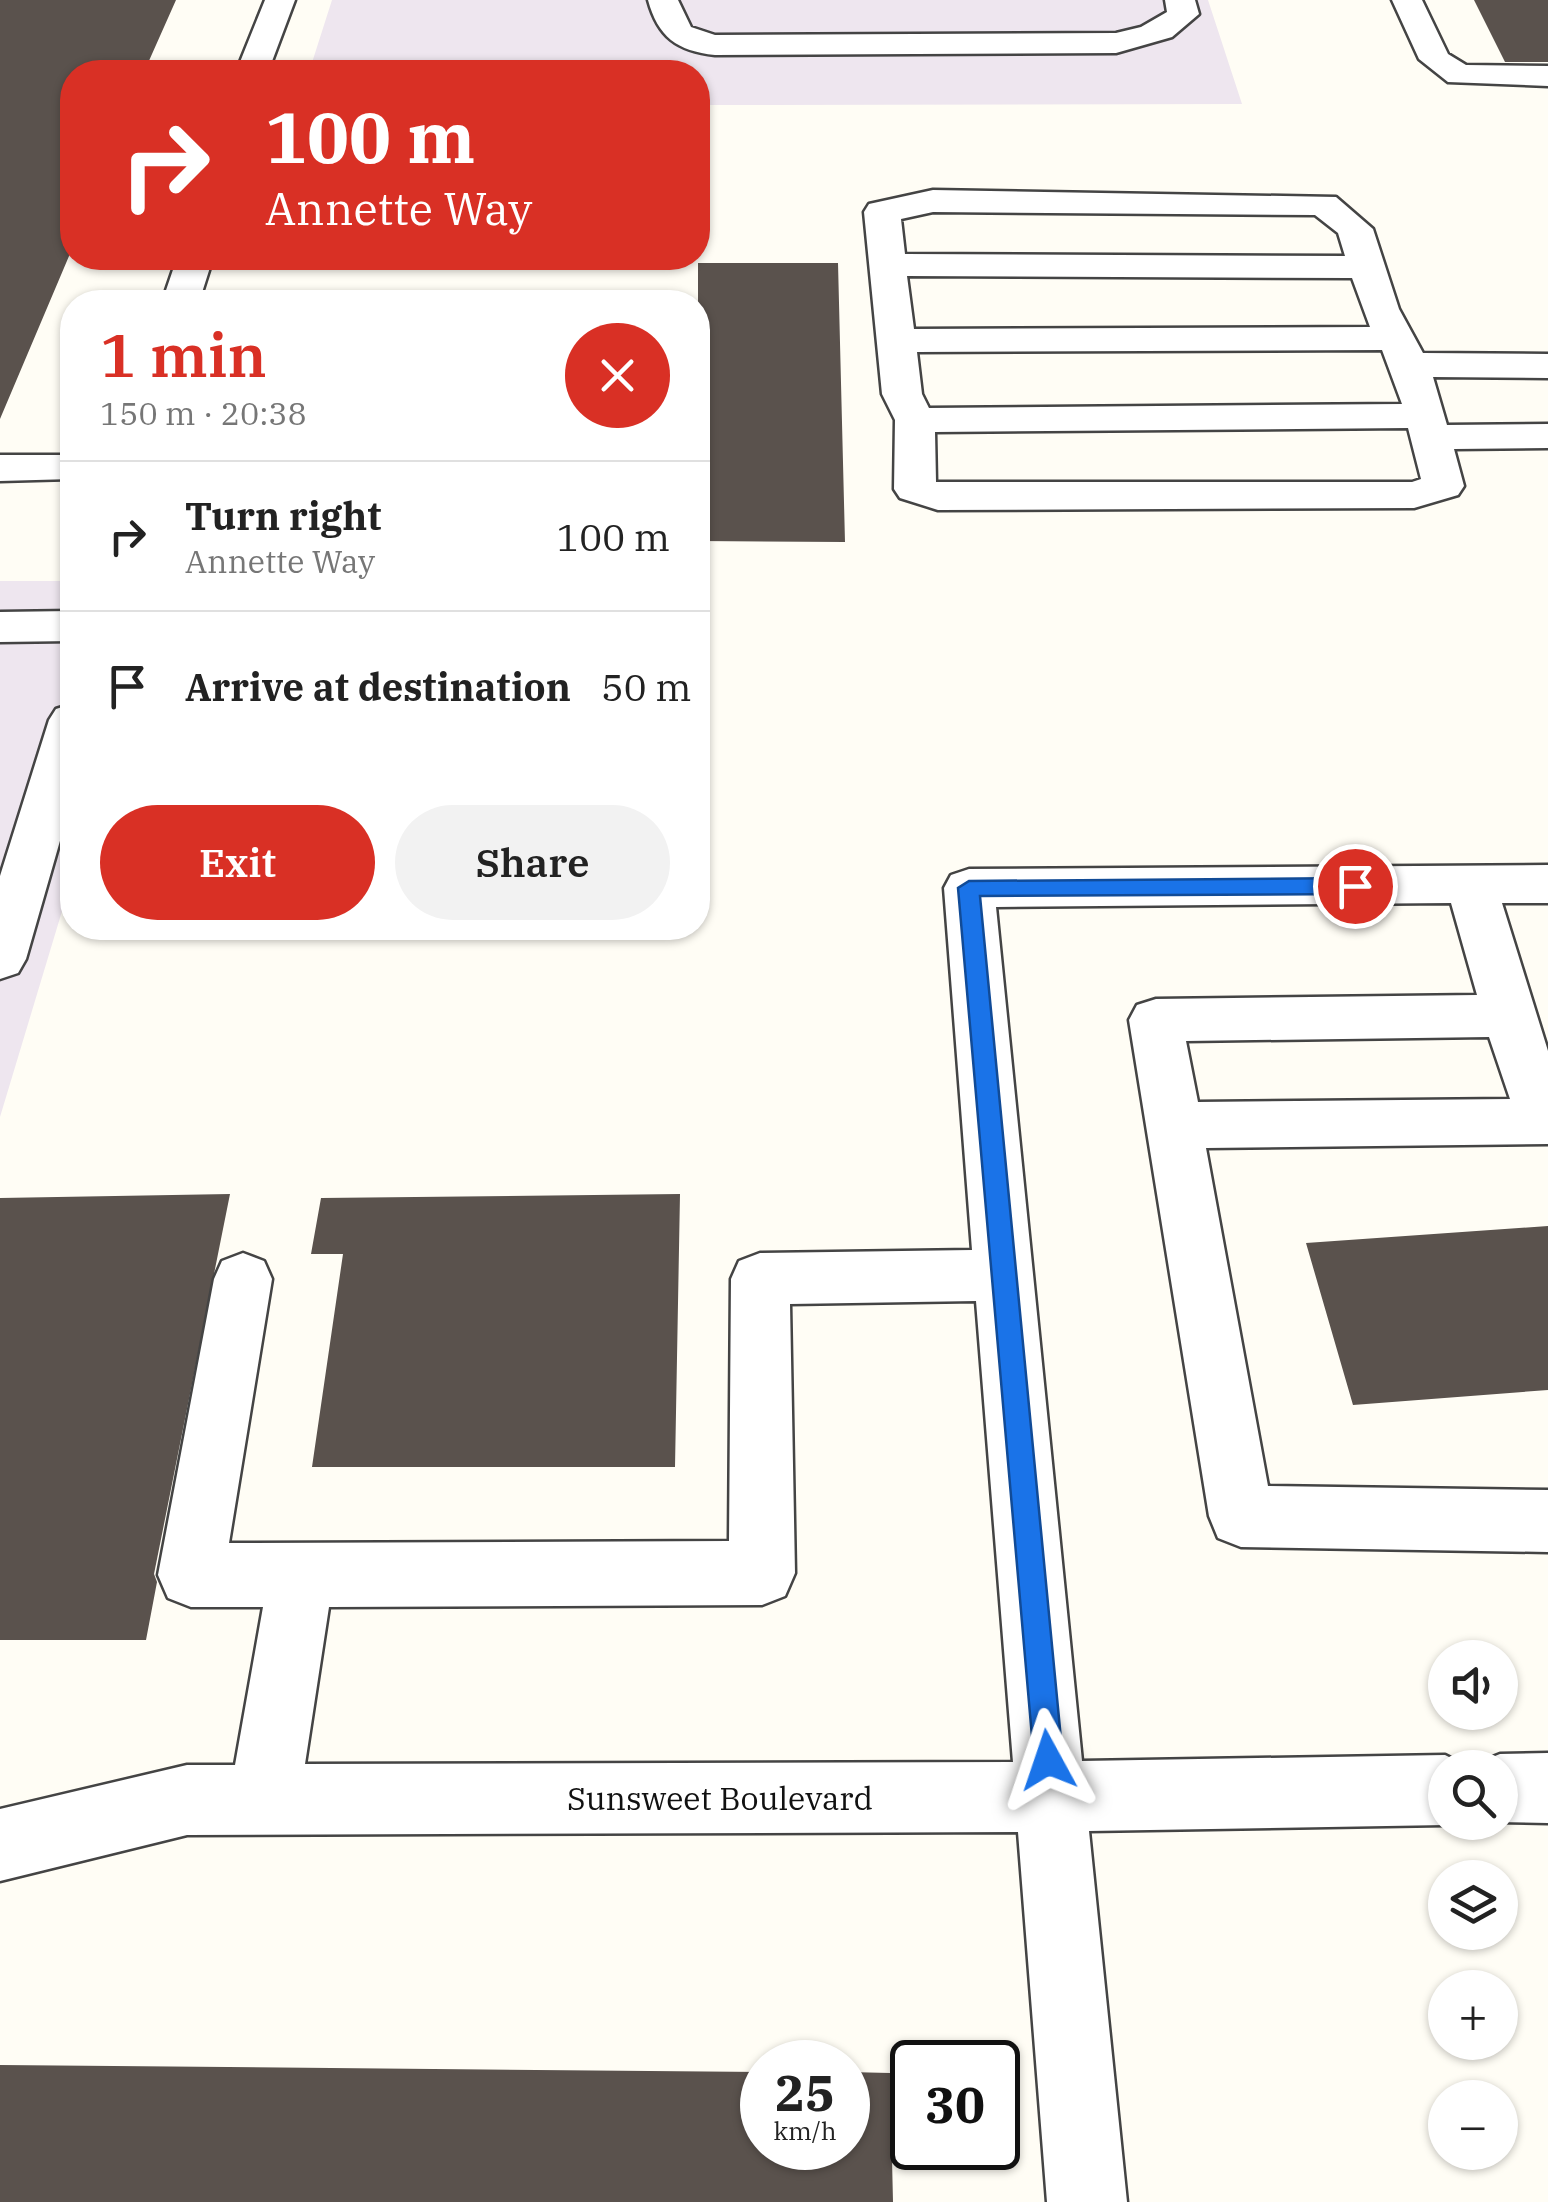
<!DOCTYPE html>
<meta charset="utf-8">
<style>
body{margin:0;font-family:"IBM Plex Serif",serif;background:#f2f2f2;color:#222;height:100vh;display:flex;flex-direction:column;font-size:38px;white-space:nowrap}
*{box-sizing:border-box;margin:0}
p{font-size:32px;color:#767676}
.icon{flex:none;width:55px;height:55px;fill:none;stroke:currentColor;stroke-width:2;stroke-linecap:round;stroke-linejoin:round}
.map{position:relative;flex:1;overflow:hidden}
.details{position:absolute;left:60px;top:290px;width:650px;height:650px;display:flex;flex-direction:column;background:#fff;border-radius:40px;box-shadow:0 2px 8px #0004}
.details>*{flex:none}
.guide{position:absolute;left:60px;top:60px;width:650px;height:210px;border-radius:40px;box-shadow:0 2px 8px #0004;background:#d93025;color:#fff;overflow:hidden}
.controls{position:absolute;left:1428px;top:1640px;display:grid;gap:20px}
.controls a{display:grid;place-items:center;width:90px;height:90px;border-radius:50%;background:#fff;box-shadow:0 2px 8px #0004;font-size:50px}
.speed{position:absolute;left:740px;top:2040px;display:flex;gap:20px;font-size:50px;font-weight:700;text-align:center}
.speed>*{display:grid;place-content:center;width:130px;height:130px;border-radius:50%;background:#fff;box-shadow:0 2px 8px #0004;line-height:1}
.speed small{font-size:25px;font-weight:400}
.speed .limit{border:5px solid #111;border-radius:15px;background:#fff;color:#111}
.pin{position:absolute;display:grid;place-items:center;width:85px;height:85px;color:#fff;margin:-42px;border:5px solid #fff;border-radius:50%;box-shadow:0 2px 10px #0007}
.me{position:absolute;width:110px;margin:-55px;rotate:355deg;stroke-linejoin:round;filter:drop-shadow(0 0 8px #0008)}
.turn{display:flex;align-items:center;gap:35px;height:210px;padding:0 40px;font-size:45px}
.turn .icon{width:130px;height:130px;stroke-width:2.5}
.turn b{display:block;font-size:70px;line-height:85px}
.round{display:grid;place-items:center;flex:none;width:105px;height:105px;border-radius:52px;background:#f2f2f2}
.head{display:flex;align-items:center;justify-content:space-between;height:170px;padding:0 40px}
h1{font-size:60px;font-weight:600;line-height:75px;color:#d93025}
.cta{display:flex;gap:20px;margin-top:auto;padding:20px 40px}
.cta a{flex:1;height:115px;border-radius:60px;background:#d93025;color:#fff;font-size:40px;font-weight:600;line-height:115px;text-align:center}
.cta a+a{background:#f2f2f2;color:#222}
ul{padding:0;list-style:none}
li{display:flex;align-items:center;gap:30px;height:150px;padding:0 40px;border-top:2px solid #e0e0e0}
li div{flex:1}
li b{display:block;font-size:38px}
li em{font-style:normal}
.map>svg:first-child{display:block}
.industrial{fill:#eee6ef}
.building{fill:#5a524d}
.lines{fill:none;stroke-linecap:round;stroke-linejoin:round}
.minor-casing{stroke:#444;stroke-width:5}
.minor{fill:#fff;fill-rule:evenodd}
.route{fill:#1a73e8;stroke:#114b97;stroke-width:2.5}
.labels{text-anchor:middle;dominant-baseline:central;stroke-width:10;stroke-linejoin:round;paint-order:stroke}
.near-street-label{font-size:32px;fill:#111;stroke:#fff}
</style>
<div class="map">
<svg width="1548" height="2202" viewBox="0 0 1548 2202">
<rect width="100%" height="100%" fill="#fffdf5"/>
<!-- industrial -->
<path class="industrial" d="M332 0H1208L1242 104 698 105V72H309Z
M0 581H72V878L0 1117Z"/>
<!-- building -->
<path class="building" d="M0 0H176L144 72H72V249L0 419Z
M1474 0H1548V62H1505Z
M698 263H838L845 542 698 541Z
M230 1194 154 1574 157 1582 146 1640H0V1198Z
M680 1194 675 1467H312L343 1254H311L321 1198Z
M1548 1226V1390L1353 1405 1306 1243Z
M0 2065 762 2072V2148H848V2072L890 2073 893 2202H0Z"/>
<g class="lines">
<!-- minor casing -->
<g class="minor-casing">
<path id="minor" d="M265 0H295L268 72H236Z
M648 0H678L691 27 715 35 1116 33 1141 27 1167 12 1165 0H1195L1199 14 1172 37 1116 53 715 55C677 51 658 37 648 0Z
M1392 0H1422L1448 54 1466 65 1548 66V86L1448 82 1419 59Z
M933 190 1336 197 1373 229 1399 309 1423 353 1548 354V378L1433 377 1447 425 1548 424V448L1454 449 1464 486 1458 495 1414 508 938 510 900 498 894 489 895 420 882 394 864 212 869 204ZM933 212 1315 215 1338 233 1345 256 905 254 901 219ZM907 276 1352 278 1370 327 914 329ZM1382 350 1402 404 929 408 922 394 917 352ZM1408 428 1421 479 1412 482H936L935 432Z
M177 258H213L199 302H162Z
M0 455H72V479L0 481Z
M72 611V641L0 642V612Z
M72 704V799L26 959 18 973 0 979V876L49 720 56 709Z
M1548 865V903H1502L1548 1051V1144L1206 1148 1268 1486 1548 1490V1552L1241 1547 1218 1538 1209 1516 1129 1020 1137 1005 1156 999 1477 995 1451 903 996 907 1082 1761 1445 1755 1471 1768H1445V1822H1451L1445 1825 1089 1831 1127 2202H1047L1018 1832 187 1835 0 1881V1809L187 1765H235L263 1607H191L168 1598 158 1575 214 1279 222 1261 243 1253 264 1261 272 1279 229 1543 729 1541 731 1279 739 1261 760 1253 972 1250 944 888 951 875 969 869ZM1489 1037 1510 1099 1198 1102 1186 1041ZM976 1301 1013 1762 305 1764 329 1607 762 1605 785 1596 795 1573 790 1304Z
M1548 1753V1823L1496 1822H1500V1768H1474L1475 1764 1500 1754Z"/>
</g>
<!-- minor -->
<use href="#minor" class="minor"/>
</g>
<!-- route -->
<path class="route" d="M1355 878 1366 886 1355 894 980 896 1063 1760 1059 1770 1048 1774 1038 1770 1034 1760 958 888 969 881Z"/>
<g class="labels">
<!-- near-street labels -->
<g class="near-street-label">
<text x="720" y="1798">Sunsweet Boulevard</text>
</g>
</g>
</svg>
<div class="controls">
<a><svg class="icon" aria-label="sound" viewBox="0 0 24 24"><path d="M4 9h4l5-4v14l-5-4H4zM17 9q2 3 0 6"/></svg></a>
<a><svg class="icon" aria-label="search" viewBox="0 0 24 24"><circle cx="10" cy="10" r="6"/><path d="M15 15l6 6"/></svg></a>
<a><svg class="icon" aria-label="layers" viewBox="0 0 24 24"><path d="M12 4l9 5-9 5-9-5zM3 14l9 5 9-5"/></svg></a>
<a>+</a>
<a>−</a>
</div>
<div class="speed"><div>25<small>km/h</small></div><div class="limit">30</div></div>
<div class="pin" style="left:1355px;top:886px;background:#d93025"><svg class="icon" aria-label="arrive" viewBox="0 0 24 24"><path d="M6 21V4h12l-3 4 3 4H6"/></svg></div>
<svg class="me" style="left:1048px;top:1760px" viewBox="-20 -20 40 40"><path d="M0-17L14 15 0 8-14 15z" fill="#1a73e8" stroke="#fff" stroke-width="4"/></svg>
<div class="guide">
<div class="turn"><svg class="icon" aria-label="right" viewBox="0 0 24 24"><path d="M7 20v-9h11M14 6l5 5-5 5"/></svg><div><b>100 m</b>Annette Way</div></div>
</div>
<section class="details">
<div class="head"><div><h1>1 min</h1><p>150 m · 20:38</p></div><a class="round" style="background:#d93025;color:#fff"><svg class="icon" aria-label="close" viewBox="0 0 24 24"><path d="M6 6l12 12M18 6L6 18"/></svg></a></div>
<ul>
<li><svg class="icon" aria-label="right" viewBox="0 0 24 24"><path d="M7 20v-9h11M14 6l5 5-5 5"/></svg><div><b>Turn right</b><p>Annette Way</p></div><em>100 m</em></li>
<li><svg class="icon" aria-label="arrive" viewBox="0 0 24 24"><path d="M6 21V4h12l-3 4 3 4H6"/></svg><div><b>Arrive at destination</b></div><em>50 m</em></li>
</ul>
<div class="cta"><a>Exit</a><a>Share</a></div>
</section>
</div>
